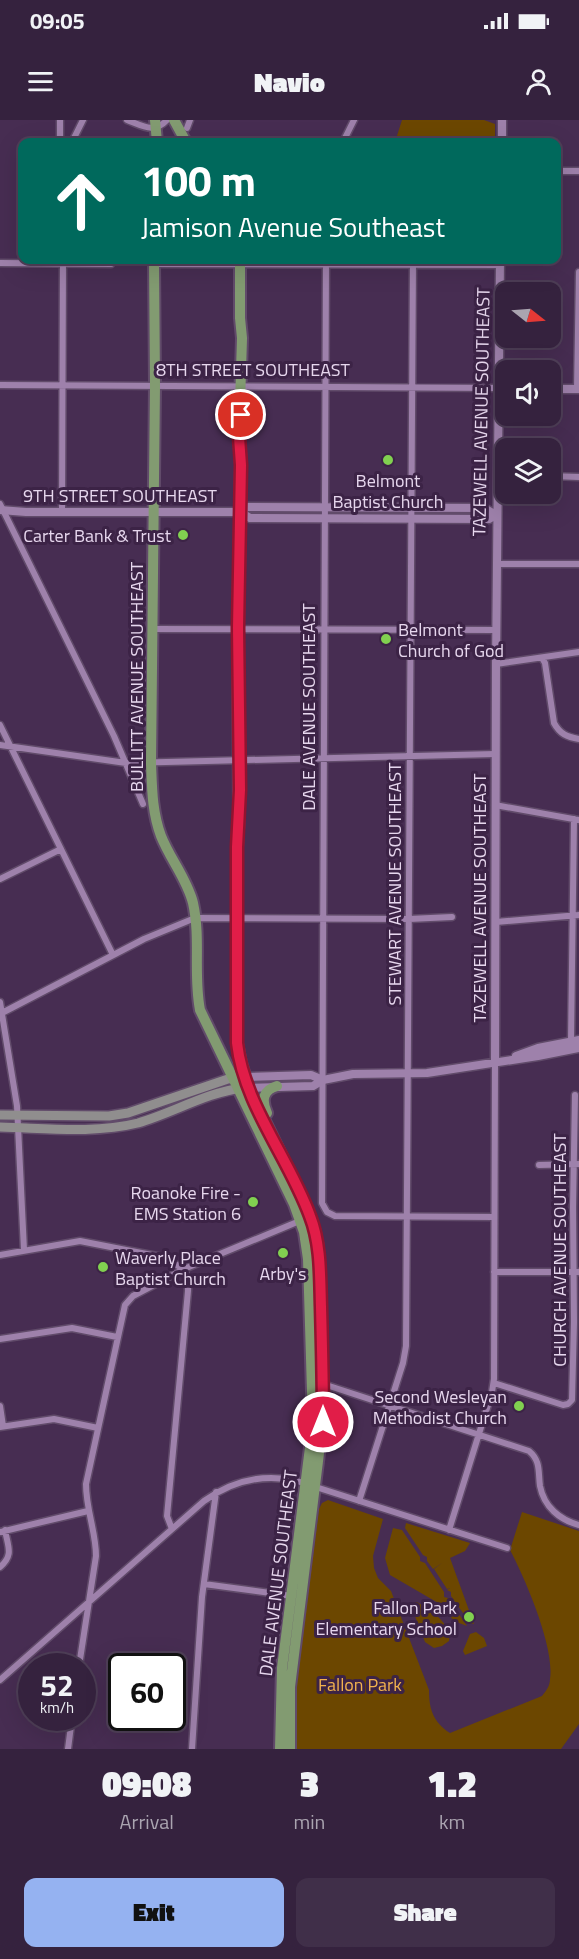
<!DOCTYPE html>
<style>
body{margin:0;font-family:"Titillium Web",sans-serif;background:#402f49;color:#f1f3f6;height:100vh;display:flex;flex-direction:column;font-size:22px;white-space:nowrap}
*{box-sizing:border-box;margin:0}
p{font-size:20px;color:#aaa4b0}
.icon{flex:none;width:33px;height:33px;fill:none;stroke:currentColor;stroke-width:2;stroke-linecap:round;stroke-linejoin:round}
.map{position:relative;height:1629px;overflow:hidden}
.drawer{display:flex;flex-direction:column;background:#35223e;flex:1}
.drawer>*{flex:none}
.guide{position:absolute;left:18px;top:18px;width:543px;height:126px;border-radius:12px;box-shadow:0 6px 24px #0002,0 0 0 2px #4f3f58;background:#00695c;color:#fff;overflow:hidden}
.needle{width:39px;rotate:107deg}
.fabs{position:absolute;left:495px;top:162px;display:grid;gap:12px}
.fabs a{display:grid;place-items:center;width:66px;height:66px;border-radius:12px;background:#35223e;box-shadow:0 6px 24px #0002,0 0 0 2px #4f3f58;font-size:30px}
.speed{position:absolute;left:18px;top:1533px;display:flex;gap:12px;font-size:30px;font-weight:700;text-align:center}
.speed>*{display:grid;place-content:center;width:78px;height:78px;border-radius:50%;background:#35223e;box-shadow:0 6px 24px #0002,0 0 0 2px #4f3f58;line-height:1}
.speed small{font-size:15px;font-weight:400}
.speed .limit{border:3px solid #111;border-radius:9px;background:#fff;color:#111}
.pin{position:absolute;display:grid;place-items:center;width:51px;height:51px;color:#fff;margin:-26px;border:3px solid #fff;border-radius:50%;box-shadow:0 2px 6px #0007}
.me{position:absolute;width:66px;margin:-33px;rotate:0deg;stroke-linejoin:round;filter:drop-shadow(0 0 4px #0008)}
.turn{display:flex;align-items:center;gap:21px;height:126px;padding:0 24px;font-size:27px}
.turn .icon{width:78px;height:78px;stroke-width:2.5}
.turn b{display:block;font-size:42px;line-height:51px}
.eta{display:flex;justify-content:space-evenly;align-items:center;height:102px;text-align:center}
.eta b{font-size:36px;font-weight:800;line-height:42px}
.primary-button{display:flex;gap:12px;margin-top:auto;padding:12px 24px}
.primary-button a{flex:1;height:69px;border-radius:12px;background:#95b2f1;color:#111;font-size:24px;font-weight:800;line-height:69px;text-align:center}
.primary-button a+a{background:#402f49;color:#f1f3f6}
.status{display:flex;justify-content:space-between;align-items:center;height:42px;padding:0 30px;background:#35223e;direction:ltr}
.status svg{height:16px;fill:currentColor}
header{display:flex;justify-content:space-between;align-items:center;height:78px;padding:0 24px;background:#35223e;font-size:27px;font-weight:800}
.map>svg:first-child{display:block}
.green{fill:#6c4700}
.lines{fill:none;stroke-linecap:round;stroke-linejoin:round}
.minor-casing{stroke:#614b6a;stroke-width:9}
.tertiary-casing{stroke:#614b6a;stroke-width:11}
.secondary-casing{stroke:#614b6a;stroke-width:12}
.primary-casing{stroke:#614b6a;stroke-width:14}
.minor{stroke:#9e81ab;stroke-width:6}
.tertiary{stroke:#9e81ab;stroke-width:8}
.secondary{stroke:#908e8e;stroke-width:9}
.primary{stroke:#829b71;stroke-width:10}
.route-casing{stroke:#92132f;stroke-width:15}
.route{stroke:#e11d48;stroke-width:10}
.poi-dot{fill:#81d050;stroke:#3c2346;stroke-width:2}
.labels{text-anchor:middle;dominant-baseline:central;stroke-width:6;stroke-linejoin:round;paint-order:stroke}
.street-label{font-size:18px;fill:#e7d7ee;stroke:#3c2346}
.poi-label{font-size:18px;fill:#e7d7ee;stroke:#3c2346;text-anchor:end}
.park-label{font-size:18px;fill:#f2b24e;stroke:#3c2346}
</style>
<div class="status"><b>09:05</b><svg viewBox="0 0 49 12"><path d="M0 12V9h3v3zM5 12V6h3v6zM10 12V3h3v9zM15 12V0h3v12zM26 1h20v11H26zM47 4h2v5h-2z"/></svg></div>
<header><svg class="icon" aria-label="menu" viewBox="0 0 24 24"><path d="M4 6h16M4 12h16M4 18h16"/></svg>Navio<svg class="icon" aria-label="person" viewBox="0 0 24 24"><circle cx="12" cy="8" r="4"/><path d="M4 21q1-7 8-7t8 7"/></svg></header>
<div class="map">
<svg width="579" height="1629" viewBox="0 0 579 1629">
<rect width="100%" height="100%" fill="#472d52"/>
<!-- green -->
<path class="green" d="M402 0H484L495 4V22H395Z
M328 1380 383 1399 373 1436 374 1448 378 1458 391 1471 429 1570C429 1589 433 1602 450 1613L542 1576C546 1571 550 1566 550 1559 555 1528 525 1458 510 1430L522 1392 579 1411V1604L561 1629H296V1570L319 1389 322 1383Z
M406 1403 470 1423 465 1431 450 1438 474 1504 470 1503 451 1476V1472L447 1470 450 1468 447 1469 434 1449 442 1443 433 1449 427 1441V1437L423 1435 405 1408Z
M393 1408 402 1410 420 1437V1441L425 1443 444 1472V1477L448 1478 467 1506 454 1501 440 1484 390 1455 385 1438Z
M417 1482C430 1490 452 1503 449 1521L442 1526 434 1528 425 1522 411 1486 413 1483Z
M476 1512 484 1518 487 1526 465 1535 463 1531 470 1514Z"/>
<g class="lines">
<!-- minor casing -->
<g class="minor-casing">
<path id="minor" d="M127 0C143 6 154 14 167 0
M187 8 190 0
M60 22V0
M72 22 83 0
M343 22 354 0
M556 51H579
M326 140 322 1083 327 1092 335 1096 494 1097
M0 143 111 144
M154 144 499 145
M0 265 498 268
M577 269 579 152
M550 356 579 357
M0 384 114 616 143 684
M62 392 63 140
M497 444H579
M153 509 496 510
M542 538 545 543 554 603C560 614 567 617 579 619
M496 544 579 532
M0 605 113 835
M0 625 126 643 495 634
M495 685 579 700
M0 759 61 729
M496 802 579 795
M0 882 17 986 24 1130
M0 894 144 819 195 798 409 799 452 797
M571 921 574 699
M539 1045 579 1044
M0 1135 80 1121 162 1137 184 1149
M494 1152H579
M0 1219 72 1208 117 1217
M320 1263 529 1331C541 1341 538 1352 540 1366 544 1387 560 1400 579 1405
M494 1263 563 1285 568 1284 572 1280 574 1202 573 1087 575 975
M0 1286 3 1306
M0 1307 54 1299 98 1308
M359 1381 403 1243 406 1226 413 140
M172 1409 167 1396 188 1171V1161L184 1149
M449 1410 492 1272 494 1259 495 943
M0 1412 88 1391
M0 1447C14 1435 8 1427 5 1410
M204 1464 292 1476
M79 1546 96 1436C96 1412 86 1390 86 1364L125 1185 133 1176 184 1149 302 1100
M0 1560 204 1381C232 1361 263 1353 297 1361L507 1428
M68 1629 72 1598
M192 1629 202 1477 216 1372"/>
</g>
<!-- tertiary casing -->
<g class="tertiary-casing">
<path id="tertiary" d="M502 22V0
M550 269H579
M0 390 26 392H240L250 398 489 399 496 395 484 388 247 387 240 392
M516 936 538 928 579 920
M495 943 496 544 500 140
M245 957 311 955 323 960
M249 968 313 966 323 960 353 954 427 953 538 936 579 928"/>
</g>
<!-- secondary casing -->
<g class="secondary-casing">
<path id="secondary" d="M0 995 109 996 128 993 228 959 245 957
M0 1007C45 1008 94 1014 138 1003 173 993 207 972 243 968"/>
</g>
<!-- primary casing -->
<g class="primary-casing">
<path id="primary" d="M155 0 157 22
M174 0 186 22
M154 140 155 265 151 643C152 668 152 692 161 716 170 739 187 759 193 783 201 819 193 854 200 890L294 1084 304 1112 308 1139 313 1304 282 1548 280 1629
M240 140V198L242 218 239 317 241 345 238 508 239 694 237 727V923L241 943 249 968 306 1086 315 1112 318 1127 323 1301 290 1567V1629
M267 993C261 980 263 970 277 966"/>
</g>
<!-- minor -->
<use href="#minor" class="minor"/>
<!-- tertiary -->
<use href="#tertiary" class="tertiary"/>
<!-- secondary -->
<use href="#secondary" class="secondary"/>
<!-- primary -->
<use href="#primary" class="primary"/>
</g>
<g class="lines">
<!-- route casing -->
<g class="route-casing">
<path id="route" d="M241 295 239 317 241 345 238 508 240 670 237 727V923C244 985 289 1038 310 1096 321 1124 320 1156 321 1187 322 1225 323 1263 323 1302"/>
</g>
<!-- route -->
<use href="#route" class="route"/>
</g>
<!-- markers -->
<g class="poi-dot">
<circle cx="388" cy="340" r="6"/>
<circle cx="183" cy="415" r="6"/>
<circle cx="386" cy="519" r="6"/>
<circle cx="253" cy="1082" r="6"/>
<circle cx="283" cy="1133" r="6"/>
<circle cx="103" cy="1147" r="6"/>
<circle cx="519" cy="1286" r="6"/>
<circle cx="469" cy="1497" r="6"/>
</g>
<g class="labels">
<!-- street labels -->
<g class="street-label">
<text x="253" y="249">8TH STREET SOUTHEAST</text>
<text transform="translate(481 292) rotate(-89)">TAZEWELL AVENUE SOUTHEAST</text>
<text x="120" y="375">9TH STREET SOUTHEAST</text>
<text transform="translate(136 557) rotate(-90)">BULLITT AVENUE SOUTHEAST</text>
<text transform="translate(308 587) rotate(-90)">DALE AVENUE SOUTHEAST</text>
<text transform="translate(394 764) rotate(-90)">STEWART AVENUE SOUTHEAST</text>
<text transform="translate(479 778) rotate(-90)">TAZEWELL AVENUE SOUTHEAST</text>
<text transform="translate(559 1130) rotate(-90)">CHURCH AVENUE SOUTHEAST</text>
<text transform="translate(278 1453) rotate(-83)">DALE AVENUE SOUTHEAST</text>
</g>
<!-- poi labels -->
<g class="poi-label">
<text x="388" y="360" text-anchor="middle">Belmont<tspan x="388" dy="21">Baptist Church</tspan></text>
<text x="171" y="415">Carter Bank &amp; Trust</text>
<text x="398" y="509" text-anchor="start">Belmont<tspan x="398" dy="21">Church of God</tspan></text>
<text x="241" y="1072">Roanoke Fire -<tspan x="241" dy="21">EMS Station 6</tspan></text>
<text x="115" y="1137" text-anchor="start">Waverly Place<tspan x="115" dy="21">Baptist Church</tspan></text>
<text x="283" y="1153" text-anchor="middle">Arby's</text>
<text x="507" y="1276">Second Wesleyan<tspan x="507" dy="21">Methodist Church</tspan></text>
<text x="457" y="1487">Fallon Park<tspan x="457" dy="21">Elementary School</tspan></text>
</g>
<!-- park labels -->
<g class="park-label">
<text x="360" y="1564">Fallon Park</text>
</g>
</g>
</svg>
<div class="fabs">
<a><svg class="needle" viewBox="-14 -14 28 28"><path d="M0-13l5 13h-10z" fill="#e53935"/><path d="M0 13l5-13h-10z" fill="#aaa4b0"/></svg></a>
<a><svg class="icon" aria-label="sound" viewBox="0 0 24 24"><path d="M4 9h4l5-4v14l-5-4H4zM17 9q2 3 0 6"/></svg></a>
<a><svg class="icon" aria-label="layers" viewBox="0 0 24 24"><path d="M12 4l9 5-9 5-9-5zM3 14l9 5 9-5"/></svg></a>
</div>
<div class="speed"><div>52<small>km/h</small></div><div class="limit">60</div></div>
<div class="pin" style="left:241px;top:295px;background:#d93025"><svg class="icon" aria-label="arrive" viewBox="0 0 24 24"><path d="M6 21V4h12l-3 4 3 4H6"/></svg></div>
<svg class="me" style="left:323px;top:1302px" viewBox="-20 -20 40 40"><circle r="17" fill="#e11d48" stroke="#fff" stroke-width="3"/><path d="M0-11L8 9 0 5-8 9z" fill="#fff"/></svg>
<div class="guide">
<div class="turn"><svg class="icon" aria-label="ahead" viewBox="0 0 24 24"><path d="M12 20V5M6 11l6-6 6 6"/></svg><div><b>100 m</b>Jamison Avenue Southeast</div></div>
</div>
</div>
<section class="drawer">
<div class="eta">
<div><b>09:08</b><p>Arrival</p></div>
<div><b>3</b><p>min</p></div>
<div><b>1.2</b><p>km</p></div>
</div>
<div class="primary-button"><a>Exit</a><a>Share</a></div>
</section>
